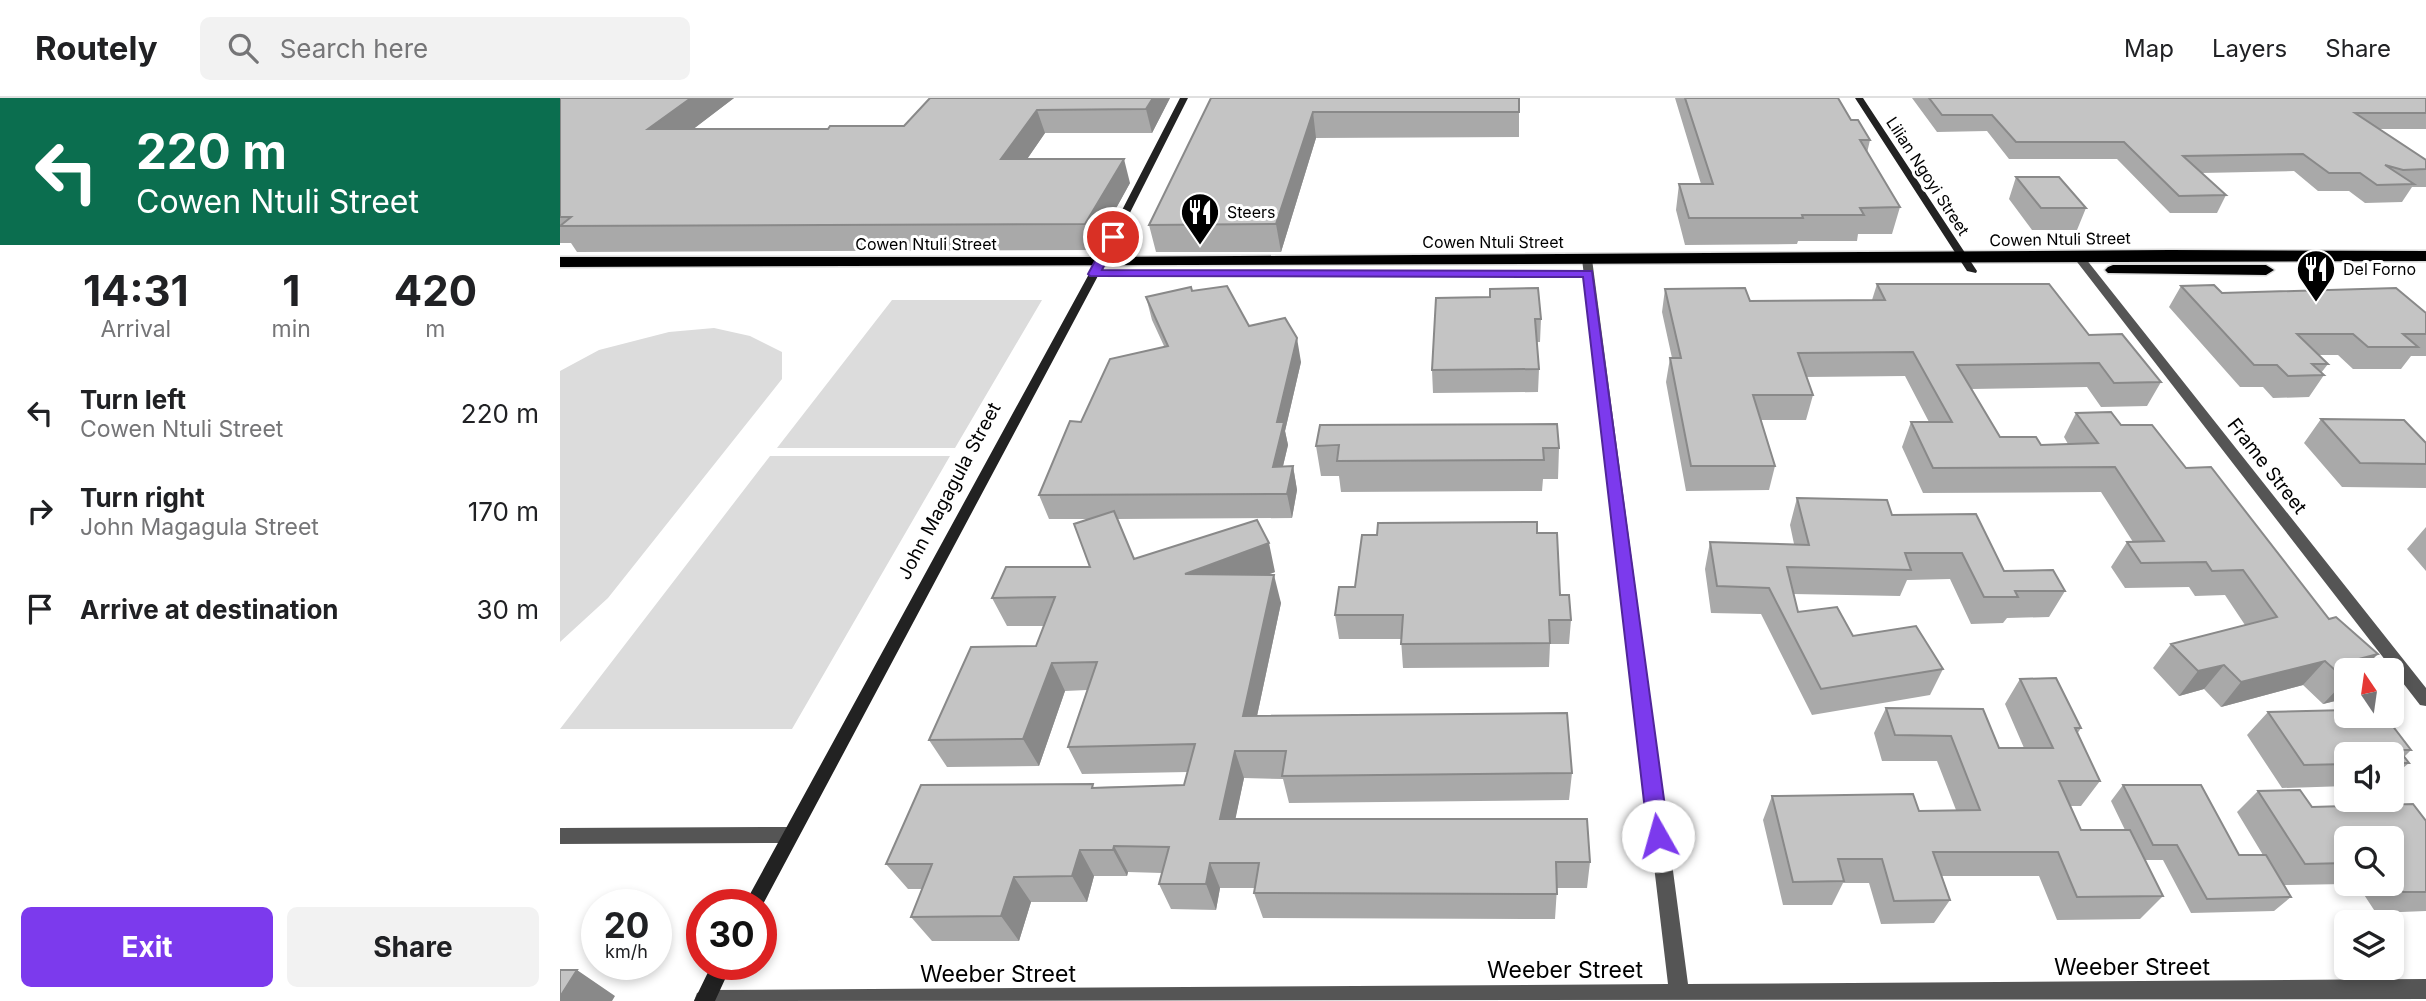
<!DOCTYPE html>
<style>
body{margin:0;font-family:Inter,sans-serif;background:#f2f2f2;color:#202124;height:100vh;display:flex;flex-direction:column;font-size:26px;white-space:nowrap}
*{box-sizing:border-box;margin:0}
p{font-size:23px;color:#757577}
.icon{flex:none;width:38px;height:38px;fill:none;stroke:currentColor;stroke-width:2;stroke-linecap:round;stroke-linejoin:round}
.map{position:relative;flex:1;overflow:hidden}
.side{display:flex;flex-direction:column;background:#fff;width:560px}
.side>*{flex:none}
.hud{background:#0b6e4f;color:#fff;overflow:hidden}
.needle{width:46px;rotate:347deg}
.controls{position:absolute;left:1774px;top:560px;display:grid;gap:14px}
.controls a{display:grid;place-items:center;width:70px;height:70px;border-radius:10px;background:#fff;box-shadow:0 4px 10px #0003;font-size:35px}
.speed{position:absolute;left:21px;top:791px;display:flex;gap:14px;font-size:35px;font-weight:700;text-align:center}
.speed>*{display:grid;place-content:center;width:91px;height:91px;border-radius:50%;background:#fff;box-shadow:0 4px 10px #0003;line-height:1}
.speed small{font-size:18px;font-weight:400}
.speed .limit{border:10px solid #d22;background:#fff;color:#111}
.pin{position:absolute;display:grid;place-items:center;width:60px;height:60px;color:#fff;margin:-30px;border:4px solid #fff;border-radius:50%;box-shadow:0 2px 7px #0007}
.me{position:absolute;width:77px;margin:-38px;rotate:353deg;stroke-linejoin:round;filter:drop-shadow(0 0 5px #0008)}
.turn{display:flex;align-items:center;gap:24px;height:147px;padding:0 21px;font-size:32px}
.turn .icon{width:91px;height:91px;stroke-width:2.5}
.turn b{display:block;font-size:49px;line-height:60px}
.eta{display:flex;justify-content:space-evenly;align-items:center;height:119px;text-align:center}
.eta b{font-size:42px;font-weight:700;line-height:49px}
.primary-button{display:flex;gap:14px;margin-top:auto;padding:14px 21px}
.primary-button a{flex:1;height:80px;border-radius:10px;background:#7c3aed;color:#fff;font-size:28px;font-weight:700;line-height:80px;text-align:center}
.primary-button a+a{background:#f2f2f2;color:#202124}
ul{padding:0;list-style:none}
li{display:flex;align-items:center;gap:21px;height:98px;padding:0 21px}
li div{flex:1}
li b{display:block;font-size:26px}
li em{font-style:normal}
header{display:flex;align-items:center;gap:42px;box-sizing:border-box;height:98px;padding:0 35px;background:#fff;border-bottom:2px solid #e0e0e0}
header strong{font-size:33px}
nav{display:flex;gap:38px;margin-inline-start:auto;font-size:24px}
.search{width:490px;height:63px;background:#f2f2f2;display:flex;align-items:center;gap:18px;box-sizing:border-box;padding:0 24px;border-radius:10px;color:#757577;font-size:26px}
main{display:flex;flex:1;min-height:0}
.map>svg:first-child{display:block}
.green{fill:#dcdcdc}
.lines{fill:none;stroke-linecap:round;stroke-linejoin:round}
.highway-casing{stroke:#dbdbdb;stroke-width:3}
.street{fill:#555;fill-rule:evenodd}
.secondary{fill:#222;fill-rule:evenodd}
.highway{fill:#000;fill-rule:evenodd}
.wall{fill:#a9a9a9;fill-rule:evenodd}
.shaded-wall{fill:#898989}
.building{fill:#c4c4c4;stroke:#898989;stroke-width:2}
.route{fill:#7c3aed;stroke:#51269a;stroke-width:2}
.labels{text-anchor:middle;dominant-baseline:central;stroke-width:6;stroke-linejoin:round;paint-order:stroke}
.far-street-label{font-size:16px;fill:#000;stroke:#fff}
.far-poi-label{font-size:16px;fill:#000;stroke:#fff;text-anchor:start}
.street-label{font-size:19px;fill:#000;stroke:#fff}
.near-street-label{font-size:23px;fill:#000;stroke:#fff}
</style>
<header>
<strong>Routely</strong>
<div class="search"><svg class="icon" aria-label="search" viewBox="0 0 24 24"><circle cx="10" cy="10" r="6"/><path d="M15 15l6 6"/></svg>Search here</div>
<nav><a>Map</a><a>Layers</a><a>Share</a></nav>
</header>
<main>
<section class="side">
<div class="hud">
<div class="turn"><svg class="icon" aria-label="left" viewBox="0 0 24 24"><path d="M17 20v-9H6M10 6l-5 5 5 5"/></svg><div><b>220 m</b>Cowen Ntuli Street</div></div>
</div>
<div class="eta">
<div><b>14:31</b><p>Arrival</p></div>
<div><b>1</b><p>min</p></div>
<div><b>420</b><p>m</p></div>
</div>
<ul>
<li><svg class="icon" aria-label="left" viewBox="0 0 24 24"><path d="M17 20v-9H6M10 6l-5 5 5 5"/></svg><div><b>Turn left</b><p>Cowen Ntuli Street</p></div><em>220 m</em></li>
<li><svg class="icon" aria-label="right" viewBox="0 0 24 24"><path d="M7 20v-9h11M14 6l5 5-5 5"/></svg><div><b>Turn right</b><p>John Magagula Street</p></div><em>170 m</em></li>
<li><svg class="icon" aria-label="arrive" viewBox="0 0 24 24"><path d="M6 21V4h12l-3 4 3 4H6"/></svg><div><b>Arrive at destination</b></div><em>30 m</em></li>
</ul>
<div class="primary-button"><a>Exit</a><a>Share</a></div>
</section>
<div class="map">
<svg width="1866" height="903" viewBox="0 0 1866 903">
<rect width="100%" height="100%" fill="#fff"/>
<!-- green -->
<path class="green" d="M332 202H482L395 350H217Z
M154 230 190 238 222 254V281L48 500 0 544V273L39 252 109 234Z
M210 358H390L232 631H0Z"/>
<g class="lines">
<!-- highway casing -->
<g class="highway-casing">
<path id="highway" d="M1610 152 1866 153V163L0 169V159H540Z
M1553 167H1706L1714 172 1706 177 1548 175 1545 172 1548 169Z"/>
</g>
<!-- street -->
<path class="street" d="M1518 155 1522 156 1866 590V608L1860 607 1514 160 1513 158Z
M1027 158 1032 161 1128 886 1866 881V901L134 903 137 895 144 892 1108 886 1022 161Z
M228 729 234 731 237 737 234 743 228 745 0 746V730Z"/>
<!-- secondary -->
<path class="secondary" d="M620 0H628L539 176 201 810V807H184L529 176Z
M1295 0H1303L1417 173 1416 175 1407 173Z
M152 866H172L155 903H134Z"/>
<!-- highway -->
<use href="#highway" class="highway"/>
</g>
<!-- wall -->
<path class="wall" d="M0 0H610L592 35H485L467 61 570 85 533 152 17 154 11 145H0ZM174 0H370L344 28 268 31H133Z
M651 0 959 14V39L756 40 721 154H596L589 127Z
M1115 0H1278L1291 22 1310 42 1307 55 1340 109 1332 136H1298L1297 143H1238L1237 146 1125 147 1116 112 1119 86H1141Z
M1352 0H1866V31H1820L1866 71V89H1852L1842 104 1805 105 1789 93H1758L1734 73 1641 75 1666 97 1657 115H1610L1557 61H1449L1427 33 1377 34Z
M1456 79 1526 110 1517 132H1472L1449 101Z
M1317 186 1529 237 1601 284 1587 308 1541 309 1527 289 1411 291 1440 339 1481 347 1508 346 1504 339 1516 315 1561 327 1626 370 1804 570 1787 600 1763 606 1743 587 1661 609 1644 591 1619 598 1593 570 1611 546 1685 527 1665 497 1635 498 1629 489 1565 490 1551 469 1567 444H1573L1541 394 1363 395 1342 349 1351 324H1369L1345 278 1246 279 1253 297 1246 322H1201L1215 368 1209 392 1126 393 1106 284 1110 260H1112L1102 214 1105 191 1190 203 1312 202Z
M1621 188 1662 195 1866 215V258H1851L1841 271H1793L1778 257H1759L1768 266 1761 275 1764 277 1749 299 1713 300 1703 289H1680L1609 209Z
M632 193 689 228 741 264 725 333 728 347 723 368H733L737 392 732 420 557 421 574 461 715 474 707 477 721 505 697 618 1012 675 1009 702 729 705 723 681 684 680 675 721 1030 764 1027 790H997L995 821 703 820 694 795 695 790H660L656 812 611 811 599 786 602 775 568 774 567 778H534L527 804H471L459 843H372L351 819 362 791H348L326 766 535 689 624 687 628 674 522 676 508 649 527 592 505 593 479 668 387 669 369 642 476 548 484 528H447L432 500 530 469 529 421H489L479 397 521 324 604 248 592 222 586 199Z
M930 199 981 221 980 244H977L979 271 978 294 873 295 872 272Z
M1761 321 1866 345V390L1782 389 1744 345Z
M756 348 999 350 998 381H983L982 393 781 394 779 378H761Z
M1237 400 1332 417 1444 473 1505 493 1489 519 1447 520 1443 525 1411 526 1390 481 1347 482 1340 498 1233 496 1238 514 1293 538 1383 571 1370 597 1252 617 1201 516 1151 515 1145 471 1150 444 1234 446 1230 427Z
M1866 429V473L1847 451Z
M977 435 1011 522 1009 546H990L989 569 843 570 841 541H779L775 517 795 489Z
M1460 581 1521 630 1517 636 1540 683 1521 708H1510L1521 732H1565L1551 703 1563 687 1679 757H1703L1677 714 1698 693 1752 709 1866 723V813L1816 815 1797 786H1832V740H1787V786L1724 787 1731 799 1714 813 1631 815 1603 762H1585L1603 798 1580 821 1497 822 1479 778H1382L1390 802 1374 825 1321 826 1309 785H1283L1272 807H1223L1203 722 1212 698 1359 713 1396 712 1377 663H1322L1314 635 1326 610 1439 650H1464L1445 606Z
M1708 614 1851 652 1844 659 1849 665 1832 679V656H1787V688L1722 690 1687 637Z"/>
<!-- shaded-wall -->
<path class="shaded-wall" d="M131 0H174L102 55 88 31Z
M593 0H610L592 35 586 11Z
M477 12 485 35 450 86 441 61Z
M753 14 756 40 721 154 716 126Z
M564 61 570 85 533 152 525 126Z
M737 240 741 264 725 333 728 347 717 393 713 369 717 324Z
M733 368 737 392 732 420 727 396Z
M709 445 715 474 634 504 625 476Z
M714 477 721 505 691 646 683 618Z
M1818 556 1802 572H1787V600L1763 606 1786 582 1781 577 1795 562Z
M1765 563 1743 587 1661 609 1681 584Z
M492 565 505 593 479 668 463 641Z
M1664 567 1644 591 1619 598 1638 573Z
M675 653 684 680 670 747 660 721Z
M554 748 568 774 567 778 553 752Z
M520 752 534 778 527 804 512 778Z
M650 765 660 790 656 812 646 786Z
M454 779 471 804 459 843 441 818Z
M17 872 55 898 52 903H0V899Z"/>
<!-- building -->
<path class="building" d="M0 0H131L88 31H268L270 28H344L370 0H593L586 11 477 12 441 61H564L525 126 0 128 11 119H0Z
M651 0H959V14H753L716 126 589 127Z
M1125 0H1278L1291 22H1298L1310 42H1300L1340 109 1300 110 1304 117H1242L1243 120H1129L1119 86H1153Z
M1369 0H1866V15H1795L1866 62V71L1843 72 1825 67 1854 86 1817 87 1800 75H1769L1743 56 1623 58 1666 97 1619 98 1564 44H1456L1432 17H1382Z
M1456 79H1499L1526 110H1481Z
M1317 186H1489L1529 237 1562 236 1601 284 1554 285 1539 265 1397 267 1440 339H1476L1481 347 1538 345 1516 315 1551 314 1561 327H1592L1626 370 1651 369 1769 521 1776 519 1818 556 1795 562 1807 572H1787L1786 582 1765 563 1681 584 1664 567 1638 573 1611 546 1717 519 1683 472 1652 473 1646 464 1581 465 1567 444 1604 443 1555 369 1373 370 1351 324H1392L1353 254 1238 255 1253 297H1193L1215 368H1131L1110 260H1121L1105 191 1185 190 1190 203 1325 202Z
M1654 187 1662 195 1836 190 1866 215V236H1843L1858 249H1808L1793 236H1737L1768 266H1752L1764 277 1728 278 1717 267H1694L1621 188Z
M667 188 689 228 725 220 737 240 717 324H724L713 369 733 368 727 396 479 397 510 323 521 324 550 261 608 248 586 199 631 189 632 193Z
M978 190 981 221H975L979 271 872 272 876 200 930 199V191Z
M1761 321 1844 322 1866 345V366L1800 365Z
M997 326 999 350H983L984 362 777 363 779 347 756 348 760 327Z
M1237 400 1327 402 1332 417 1416 416 1444 473 1493 472 1505 493H1455L1458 499H1424L1402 455H1345L1351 472 1227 469 1238 514 1277 509 1293 538 1356 528 1383 571 1261 591 1209 490 1157 488 1150 444 1249 447Z
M554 413 574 461 697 422 709 445 625 476 714 477 683 618 1007 615 1012 675 722 678 726 653H675L660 721H1027L1030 764H996L997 796 694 795 699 765H650L646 786H599L609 749 554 748 553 752H520L512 778 454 779 441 818 351 819 372 766H326L361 687 533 686 532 690 624 687 635 646 508 649 537 564 492 565 463 641 369 642 411 549 476 548 495 499 432 500 446 469H530L514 426Z
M977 424V435H997L1000 497H1009L1011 522H989L990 545 841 546 843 517H775L779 489H795L802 437H817L818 425Z
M1496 580 1521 630H1515L1540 683H1499L1521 732H1570L1603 798 1517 799 1498 754H1373L1390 802 1334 803 1322 761H1278L1284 783 1233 784 1212 698 1353 696 1359 713 1420 712 1391 638 1335 637 1326 610 1423 611 1439 650H1493L1460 581Z
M1787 612V618H1825L1851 652H1839L1849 665H1832V656H1787V666L1744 667 1708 614Z
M1563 687H1641L1679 757H1706L1731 799 1647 801 1617 747H1593Z
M1740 692 1752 709 1853 706 1866 723V794H1843L1832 779V740H1787V765L1745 766 1698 693Z
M0 872H17L0 899Z"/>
<!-- route -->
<path class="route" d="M549 137 558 139 542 172 1032 173 1109 738 1106 744 1098 747 1091 744 1088 738 1023 179 530 178 528 176Z"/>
<!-- icons -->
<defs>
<g id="restaurant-pin" transform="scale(2.0125)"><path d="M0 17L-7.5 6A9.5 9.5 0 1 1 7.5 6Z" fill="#000" stroke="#fff"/><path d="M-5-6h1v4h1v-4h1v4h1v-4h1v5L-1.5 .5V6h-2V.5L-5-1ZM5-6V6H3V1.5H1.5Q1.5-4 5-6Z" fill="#fff"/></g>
</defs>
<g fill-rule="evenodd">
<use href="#restaurant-pin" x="640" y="114"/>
<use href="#restaurant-pin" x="1756" y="171"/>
</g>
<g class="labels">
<!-- far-street labels -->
<g class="far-street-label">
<text transform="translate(1368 78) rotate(57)">Lilian Ngoyi Street</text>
<text transform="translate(1500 141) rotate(-1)">Cowen Ntuli Street</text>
<text x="933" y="144">Cowen Ntuli Street</text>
<text x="366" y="146">Cowen Ntuli Street</text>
</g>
<!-- far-poi labels -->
<g class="far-poi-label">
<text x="667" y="114">Steers</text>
<text x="1783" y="171">Del Forno</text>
</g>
<!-- street labels -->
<g class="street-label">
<text transform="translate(1707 368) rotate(52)">Frame Street</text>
<text transform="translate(389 393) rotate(-62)">John Magagula Street</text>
</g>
<!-- near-street labels -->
<g class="near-street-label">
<text x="1572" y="869">Weeber Street</text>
<text x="1005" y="872">Weeber Street</text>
<text x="438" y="876">Weeber Street</text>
</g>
</g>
</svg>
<div class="controls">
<a><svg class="needle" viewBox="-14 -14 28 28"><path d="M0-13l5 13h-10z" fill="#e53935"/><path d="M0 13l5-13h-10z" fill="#757577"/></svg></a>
<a><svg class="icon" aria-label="sound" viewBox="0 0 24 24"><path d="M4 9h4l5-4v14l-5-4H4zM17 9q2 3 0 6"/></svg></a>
<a><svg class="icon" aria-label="search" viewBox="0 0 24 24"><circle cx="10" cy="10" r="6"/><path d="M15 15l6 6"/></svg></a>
<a><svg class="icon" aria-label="layers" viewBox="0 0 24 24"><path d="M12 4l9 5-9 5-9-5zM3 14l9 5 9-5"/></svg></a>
</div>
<div class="speed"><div>20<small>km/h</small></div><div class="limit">30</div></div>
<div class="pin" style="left:553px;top:139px;background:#d93025"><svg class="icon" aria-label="arrive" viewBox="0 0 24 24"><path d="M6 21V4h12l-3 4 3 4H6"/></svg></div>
<svg class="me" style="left:1098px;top:738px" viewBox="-20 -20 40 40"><circle r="19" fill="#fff"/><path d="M0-13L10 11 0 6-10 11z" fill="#7c3aed"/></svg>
</div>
</main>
